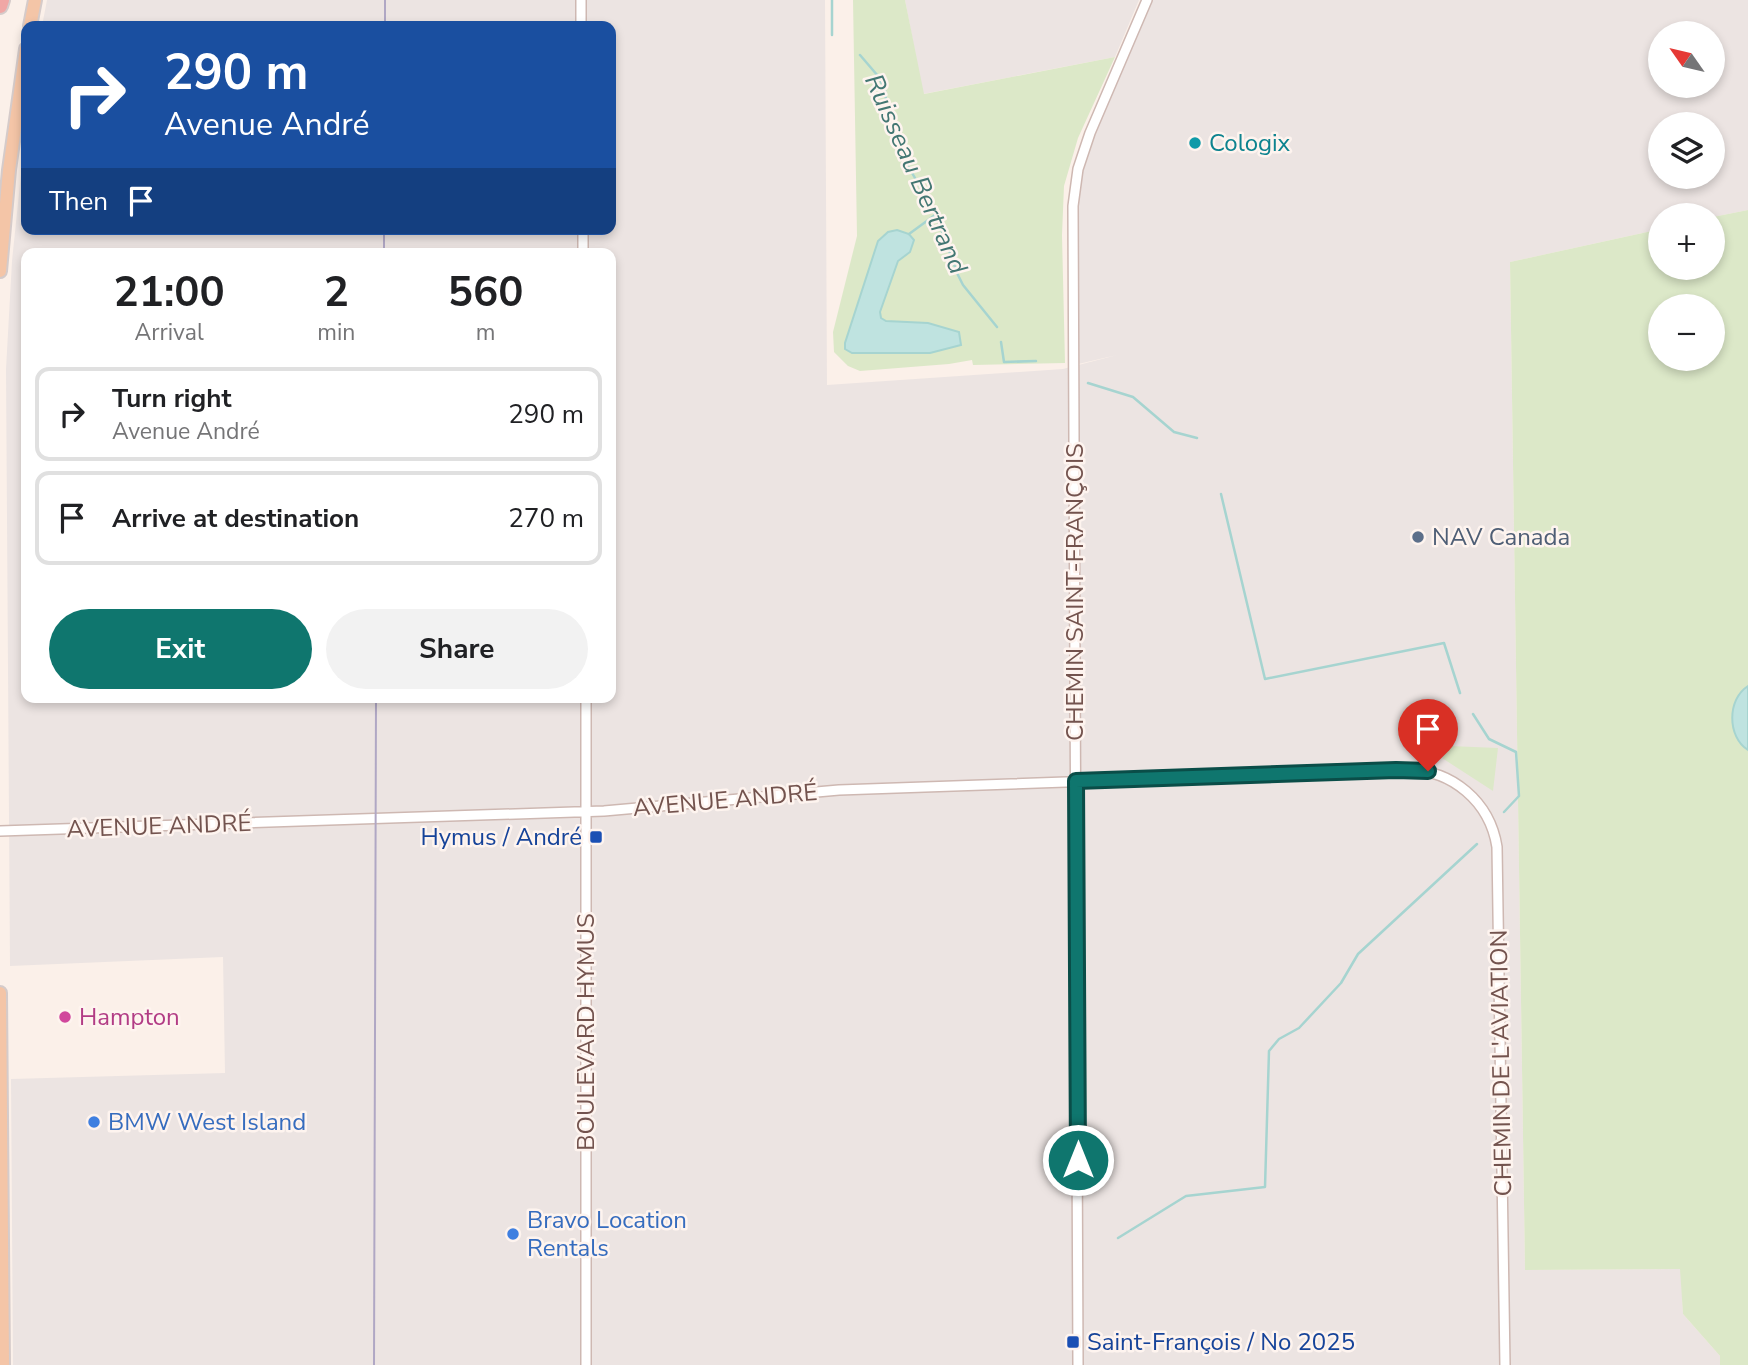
<!DOCTYPE html>
<meta charset="utf-8">
<style>
body{margin:0;font-family:"Nunito Sans",sans-serif;background:#f2f2f2;color:#202124;height:100vh;display:flex;flex-direction:column;font-size:26px;white-space:nowrap}
*{box-sizing:border-box;margin:0}
p{font-size:23px;color:#757577}
.icon{flex:none;width:38px;height:38px;fill:none;stroke:currentColor;stroke-width:2;stroke-linecap:round;stroke-linejoin:round}
.map{position:relative;flex:1;overflow:hidden}
.sheet{position:absolute;left:21px;top:248px;width:595px;height:455px;display:flex;flex-direction:column;background:#fff;border-radius:14px;box-shadow:0 4px 10px #0003}
.sheet>*{flex:none}
.top-card{position:absolute;left:21px;top:21px;width:595px;height:214px;border-radius:14px;box-shadow:0 4px 10px #0003;background:#1a4fa0;color:#fff;overflow:hidden}
.needle{width:46px;rotate:304deg}
.tools{position:absolute;left:1648px;top:21px;display:grid;gap:14px}
.tools a{display:grid;place-items:center;width:77px;height:77px;border-radius:50%;background:#fff;box-shadow:0 4px 10px #0003;font-size:35px}
.pin{position:absolute;display:grid;place-items:center;width:60px;height:60px;color:#fff;margin:-72px -30px;border-radius:50% 50% 50% 0;rotate:-45deg;box-shadow:0 0 7px #0007}
.pin .icon{rotate:45deg}
.me{position:absolute;width:77px;margin:-38px;rotate:0deg;stroke-linejoin:round;filter:drop-shadow(0 0 5px #0008)}
.turn{display:flex;align-items:center;gap:24px;height:147px;padding:0 28px;font-size:32px}
.turn .icon{width:91px;height:91px;stroke-width:2.5}
.turn b{display:block;font-size:49px;line-height:60px}
.then{display:flex;align-items:center;height:66px;padding:0 28px;background:#0003;gap:14px;font-size:26px}
.eta{display:flex;justify-content:space-evenly;align-items:center;height:119px;text-align:center}
.eta b{font-size:42px;font-weight:700;line-height:49px}
.button{display:flex;gap:14px;margin-top:auto;padding:14px 28px}
.button a{flex:1;height:80px;border-radius:42px;background:#0f766e;color:#fff;font-size:28px;font-weight:700;line-height:80px;text-align:center}
.button a+a{background:#f2f2f2;color:#202124}
ul{padding:0;list-style:none}
li{display:flex;align-items:center;gap:21px;height:94px;margin:0 14px 10px;padding:0 14px;border:4px solid #e0e0e0;border-radius:14px}
li div{flex:1}
li b{display:block;font-size:26px}
li em{font-style:normal}
.map>svg:first-child{display:block}
.industrial{fill:#ece4e2;fill-rule:evenodd}
.green{fill:#dce8c8;fill-rule:evenodd}
.water{fill:#bfe3e0;stroke:#a6d4d0;stroke-width:2}
.lines{fill:none;stroke-linecap:round;stroke-linejoin:round}
.stream{stroke:#a6d4d0;stroke-width:2.5}
.minor-casing{stroke:#ceb8b2;stroke-width:12}
.major-casing{stroke:#d5cbca;stroke-width:16}
.highway-casing{stroke:#d5cbca;stroke-width:18}
.minor{stroke:#fff;stroke-width:9}
.major{stroke:#f4c5a7;stroke-width:12}
.highway{stroke:#f0a7a5;stroke-width:14}
.tram{stroke:#b0a7c4;stroke-width:2}
.route-casing{stroke:#0a4d48;stroke-width:18}
.route{stroke:#0f766e;stroke-width:12}
.culture-dot{fill:#0f9aa8;stroke:#fef4ef;stroke-width:2.5}
.service-dot{fill:#5c6f8a;stroke:#fef4ef;stroke-width:2.5}
.transit-dot{fill:#1a4fb4;stroke:#fef4ef;stroke-width:2.5}
.hotel-dot{fill:#d1479c;stroke:#fef4ef;stroke-width:2.5}
.shop-dot{fill:#3f7fe0;stroke:#fef4ef;stroke-width:2.5}
.labels{text-anchor:middle;dominant-baseline:central;stroke-width:5;stroke-linejoin:round;paint-order:stroke}
.culture-label{font-size:24px;fill:#0d838f;stroke:#fef4ef;text-anchor:start}
.service-label{font-size:24px;fill:#4e5e75;stroke:#fef4ef;text-anchor:start}
.street-label{font-size:24px;fill:#73534e;stroke:#fef4ef}
.transit-label{font-size:24px;fill:#164399;stroke:#fef4ef;text-anchor:end}
.hotel-label{font-size:24px;fill:#b23c85;stroke:#fef4ef;text-anchor:start}
.shop-label{font-size:24px;fill:#366cbe;stroke:#fef4ef;text-anchor:start}
.water-label{font-size:26px;font-style:italic;fill:#437773;stroke:#fef4ef}
</style>
<div class="map">
<svg width="1748" height="1365" viewBox="0 0 1748 1365">
<rect width="100%" height="100%" fill="#fbf0e9"/>
<!-- industrial -->
<path class="industrial" d="M47 0H825L827 385 1063 369 1117 355 1074 365 1078 169 1147 0H1748V210L1713 217V215H1661V229L1510 262 1525 1270 1681 1269 1683 1314 1720 1356V1365H13L11 1079 225 1073 223 957 10 966 6 369 12 261 26 126V229H611V26H42ZM1661 33H1713V86H1661ZM1661 124H1713V177H1661ZM26 254H611V698H26Z
M905 0H1139L1115 57 923 94Z"/>
<!-- green -->
<path class="green" d="M853 0H905L924 94 1115 57 1078 138 1064 186 1062 235 1065 363 973 365 972 360 949 364 860 371 848 366 834 352 833 332 857 236ZM878 241 910 252 898 261 880 312 881 318 886 321 928 323 845 343Z
M1748 210V1365H1720V1356L1683 1314 1680 1269 1525 1270 1510 262 1661 229V268H1713V217ZM1661 306H1713V359H1661Z
M1450 746 1498 748 1493 791 1442 758Z"/>
<!-- water -->
<path class="water" d="M897 230 909 234 914 240 910 252 898 261 880 312 881 318 886 321 928 323 959 332 961 345 930 353H852L845 349V343L878 241 888 232Z
M1748 686V750C1727 737 1727 699 1748 686Z"/>
<g class="lines">
<!-- stream -->
<path class="stream" d="M832 0V35
M860 55 878 76 885 90 888 121 907 164 936 215 958 275 963 285 997 327
M909 234 935 215
M1001 342 1004 362 1036 361
M1088 383 1133 397 1174 432 1197 438
M1221 494 1265 679 1444 643 1460 693
M1473 714 1489 739 1516 752 1519 796 1504 812
M1118 1238 1186 1196 1265 1187 1269 1051 1279 1039 1299 1028 1341 983 1358 954 1477 844"/>
<!-- minor casing -->
<g class="minor-casing">
<path id="minor" d="M581 0V26
M583 229V254
M586 698V1365
M0 831 604 811 839 790 1406 770C1452 769 1490 802 1497 847L1505 1365
M1078 1365 1073 206 1078 169 1090 133 1147 0"/>
</g>
<!-- major casing -->
<g class="major-casing">
<path id="major" d="M30 26 35 0
M0 271 9 170 26 49
M0 993 3 1365"/>
</g>
<!-- highway casing -->
<g class="highway-casing">
<path id="highway" d="M0 6 2 0"/>
</g>
<!-- minor -->
<use href="#minor" class="minor"/>
<!-- major -->
<use href="#major" class="major"/>
<!-- highway -->
<use href="#highway" class="highway"/>
<!-- tram -->
<path class="tram" d="M385 26V0
M384 254V229
M374 1365 376 698"/>
</g>
<g class="lines">
<!-- route casing -->
<g class="route-casing">
<path id="route" d="M1078 1160 1076 781 1396 770 1428 771"/>
</g>
<!-- route -->
<use href="#route" class="route"/>
</g>
<!-- markers -->
<circle class="culture-dot" cx="1195" cy="143" r="7"/>
<circle class="service-dot" cx="1418" cy="537" r="7"/>
<g class="transit-dot">
<rect x="589" y="830" width="14" height="14" rx="3.5"/>
<rect x="1066" y="1335" width="14" height="14" rx="3.5"/>
</g>
<circle class="hotel-dot" cx="65" cy="1017" r="7"/>
<g class="shop-dot">
<circle cx="94" cy="1122" r="7"/>
<circle cx="513" cy="1234" r="7"/>
</g>
<g class="labels">
<!-- culture labels -->
<g class="culture-label">
<text x="1209" y="143">Cologix</text>
</g>
<!-- service labels -->
<g class="service-label">
<text x="1432" y="537">NAV Canada</text>
</g>
<!-- street labels -->
<g class="street-label">
<text transform="translate(1075 592) rotate(-90)">CHEMIN SAINT-FRANÇOIS</text>
<text transform="translate(725 800) rotate(-5)">AVENUE ANDRÉ</text>
<text transform="translate(159 826) rotate(-2)">AVENUE ANDRÉ</text>
<text transform="translate(586 1032) rotate(-90)">BOULEVARD HYMUS</text>
<text transform="translate(1501 1063) rotate(-91)">CHEMIN DE L'AVIATION</text>
</g>
<!-- transit labels -->
<g class="transit-label">
<text x="582" y="837">Hymus / André</text>
<text x="1087" y="1342" text-anchor="start">Saint-François / No 2025</text>
</g>
<!-- hotel labels -->
<g class="hotel-label">
<text x="79" y="1017">Hampton</text>
</g>
<!-- shop labels -->
<g class="shop-label">
<text x="108" y="1122">BMW West Island</text>
<text x="527" y="1220">Bravo Location<tspan x="527" dy="28">Rentals</tspan></text>
</g>
<!-- water labels -->
<g class="water-label">
<text transform="translate(916 174) rotate(66)">Ruisseau Bertrand</text>
</g>
</g>
</svg>
<div class="tools">
<a><svg class="needle" viewBox="-14 -14 28 28"><path d="M0-13l5 13h-10z" fill="#e53935"/><path d="M0 13l5-13h-10z" fill="#757577"/></svg></a>
<a><svg class="icon" aria-label="layers" viewBox="0 0 24 24"><path d="M12 4l9 5-9 5-9-5zM3 14l9 5 9-5"/></svg></a>
<a>+</a>
<a>−</a>
</div>
<div class="pin" style="left:1428px;top:771px;background:#d93025"><svg class="icon" aria-label="arrive" viewBox="0 0 24 24"><path d="M6 21V4h12l-3 4 3 4H6"/></svg></div>
<svg class="me" style="left:1078px;top:1160px" viewBox="-20 -20 40 40"><circle r="17" fill="#0f766e" stroke="#fff" stroke-width="3"/><path d="M0-11L8 9 0 5-8 9z" fill="#fff"/></svg>
<div class="top-card">
<div class="turn"><svg class="icon" aria-label="right" viewBox="0 0 24 24"><path d="M7 20v-9h11M14 6l5 5-5 5"/></svg><div><b>290 m</b>Avenue André</div></div>
<div class="then">Then<svg class="icon" aria-label="arrive" viewBox="0 0 24 24"><path d="M6 21V4h12l-3 4 3 4H6"/></svg></div>
</div>
<section class="sheet">
<div class="eta">
<div><b>21:00</b><p>Arrival</p></div>
<div><b>2</b><p>min</p></div>
<div><b>560</b><p>m</p></div>
</div>
<ul>
<li><svg class="icon" aria-label="right" viewBox="0 0 24 24"><path d="M7 20v-9h11M14 6l5 5-5 5"/></svg><div><b>Turn right</b><p>Avenue André</p></div><em>290 m</em></li>
<li><svg class="icon" aria-label="arrive" viewBox="0 0 24 24"><path d="M6 21V4h12l-3 4 3 4H6"/></svg><div><b>Arrive at destination</b></div><em>270 m</em></li>
</ul>
<div class="button"><a>Exit</a><a>Share</a></div>
</section>
</div>
